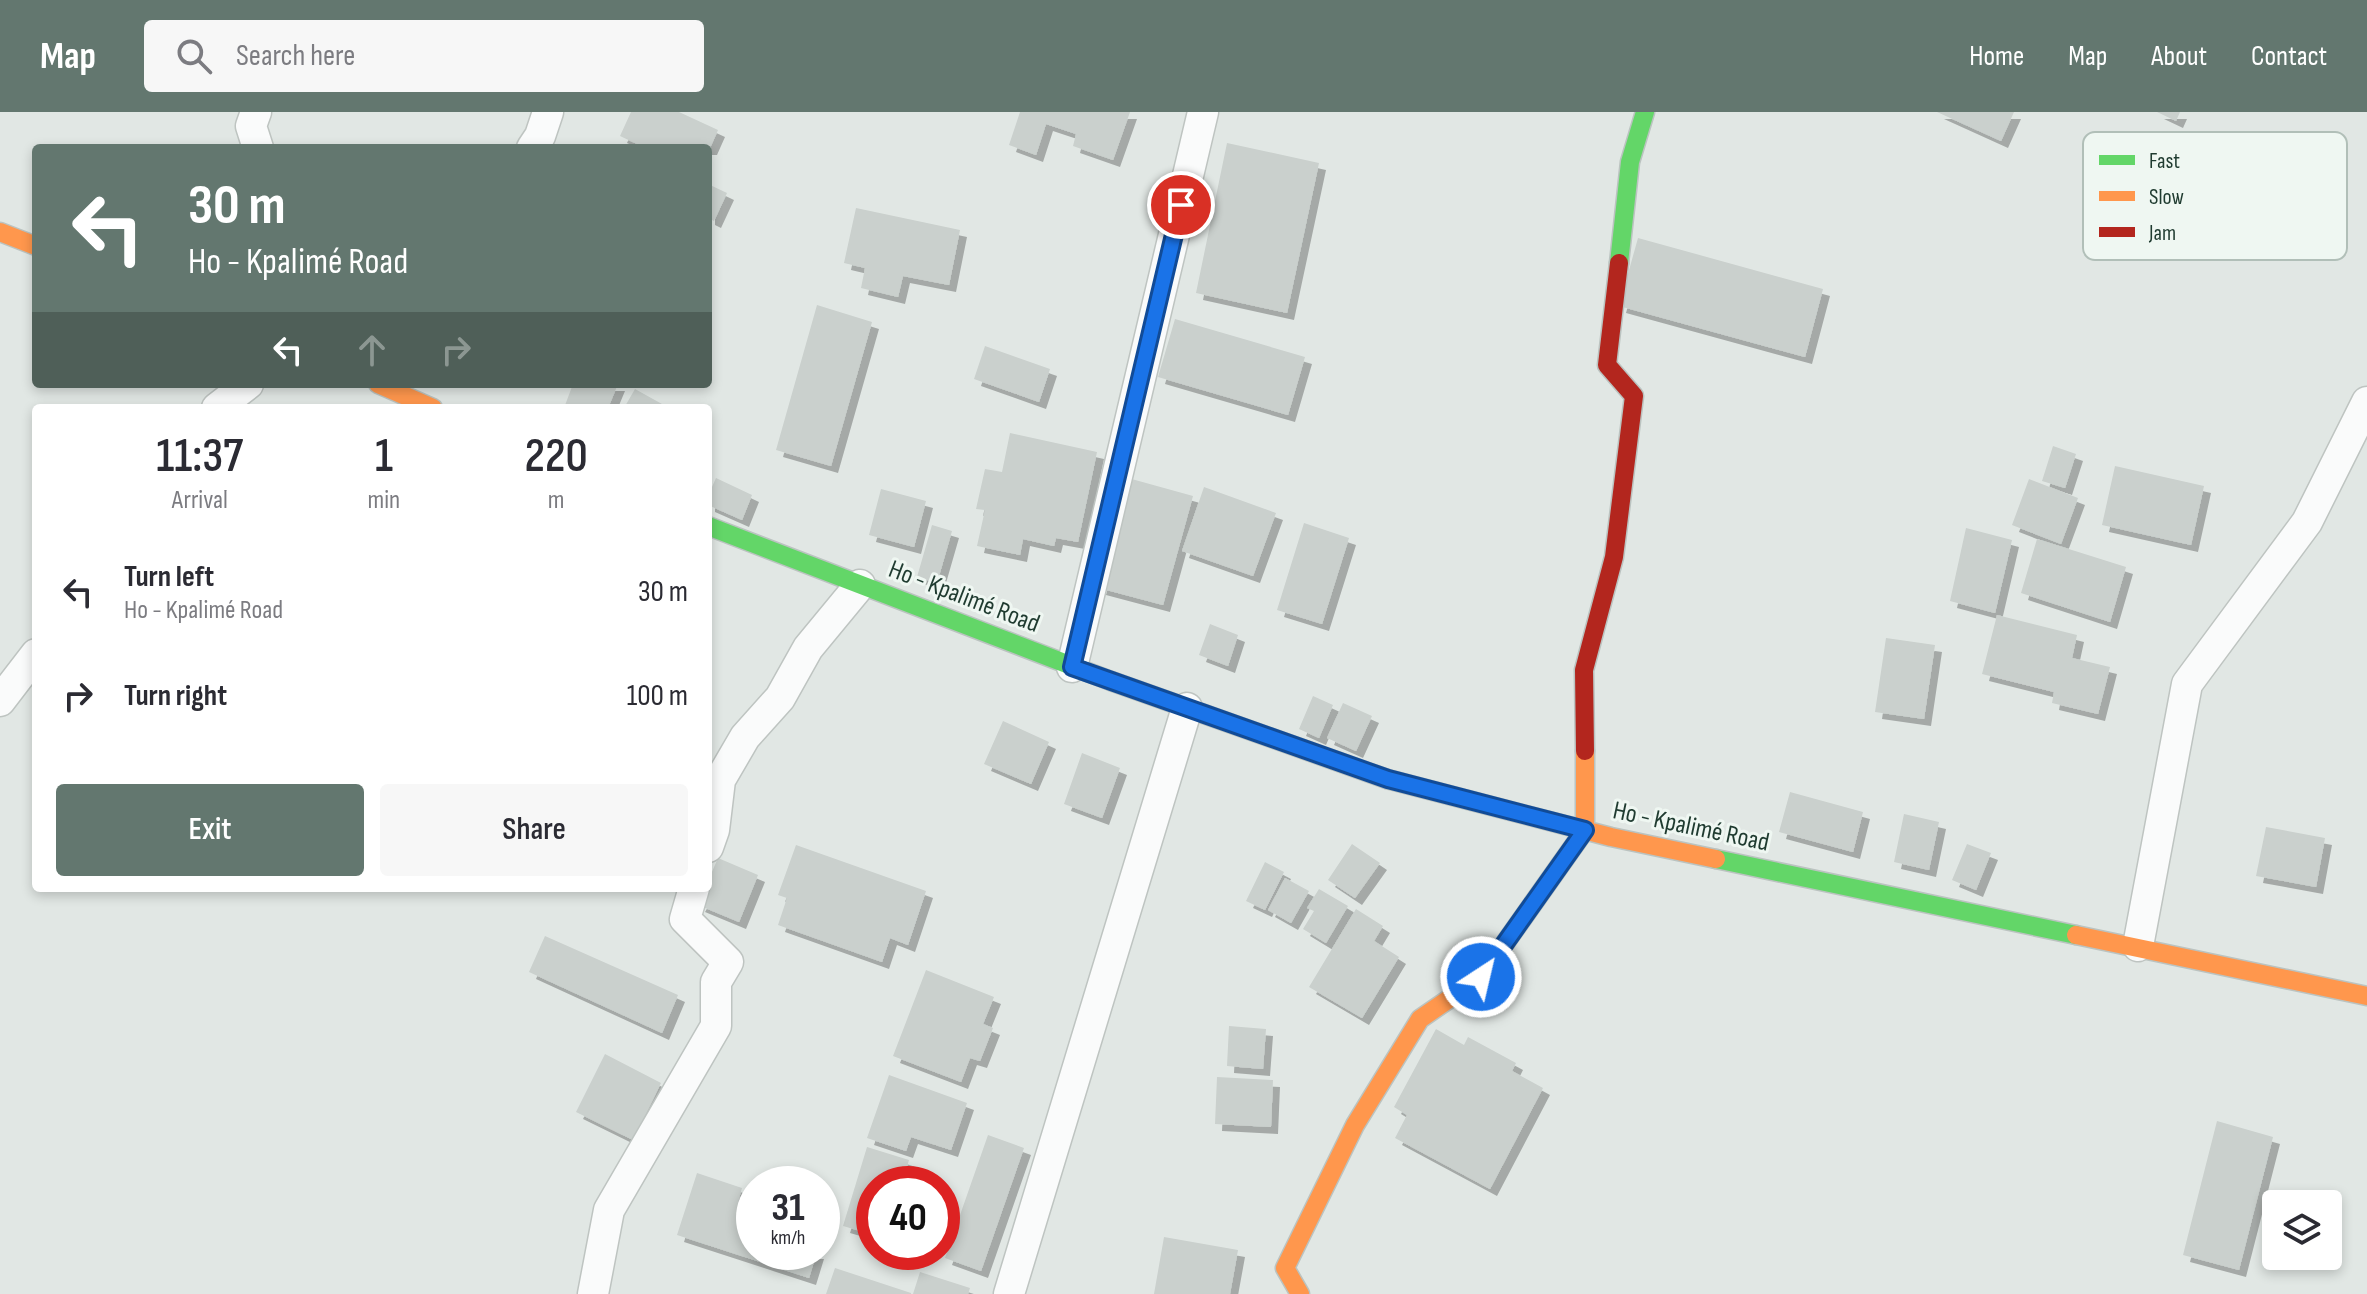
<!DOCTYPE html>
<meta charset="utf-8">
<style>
body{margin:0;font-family:"Sofia Sans Condensed",sans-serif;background:#f7f7f7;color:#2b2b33;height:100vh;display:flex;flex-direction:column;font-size:30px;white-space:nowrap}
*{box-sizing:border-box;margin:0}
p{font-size:26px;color:#7c7c81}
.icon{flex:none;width:44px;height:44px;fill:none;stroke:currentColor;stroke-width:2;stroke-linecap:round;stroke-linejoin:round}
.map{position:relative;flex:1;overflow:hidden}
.panel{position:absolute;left:32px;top:292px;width:680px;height:488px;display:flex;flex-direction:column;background:#fff;border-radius:8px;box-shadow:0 4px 12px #0003}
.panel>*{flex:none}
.banner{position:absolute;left:32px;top:32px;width:680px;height:244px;border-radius:8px;box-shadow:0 4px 12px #0003;background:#63776f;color:#fff;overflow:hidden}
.controls{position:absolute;left:2262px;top:1078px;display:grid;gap:16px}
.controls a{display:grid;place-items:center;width:80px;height:80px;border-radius:8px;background:#fff;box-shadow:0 4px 12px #0003;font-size:40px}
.speed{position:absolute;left:736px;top:1054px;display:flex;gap:16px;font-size:40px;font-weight:700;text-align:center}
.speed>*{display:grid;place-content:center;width:104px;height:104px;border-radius:50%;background:#fff;box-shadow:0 4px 12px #0003;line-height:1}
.speed small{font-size:20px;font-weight:400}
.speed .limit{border:12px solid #d22;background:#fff;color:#111}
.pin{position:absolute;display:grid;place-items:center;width:68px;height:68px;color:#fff;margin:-34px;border:4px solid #fff;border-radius:50%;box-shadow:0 2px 8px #0007}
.me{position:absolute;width:88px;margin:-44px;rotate:35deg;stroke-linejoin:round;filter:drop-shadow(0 0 6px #0008)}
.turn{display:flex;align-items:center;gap:28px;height:168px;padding:0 24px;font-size:36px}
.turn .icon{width:104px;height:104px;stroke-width:2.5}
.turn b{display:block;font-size:56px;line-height:68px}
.lanes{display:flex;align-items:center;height:76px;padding:0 24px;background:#0003;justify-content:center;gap:40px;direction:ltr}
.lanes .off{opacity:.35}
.eta{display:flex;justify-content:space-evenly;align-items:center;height:136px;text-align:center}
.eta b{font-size:48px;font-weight:600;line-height:56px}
.action{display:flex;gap:16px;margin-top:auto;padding:16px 24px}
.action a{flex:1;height:92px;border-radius:8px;background:#63776f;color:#fff;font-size:32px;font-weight:600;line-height:92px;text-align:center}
.action a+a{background:#f7f7f7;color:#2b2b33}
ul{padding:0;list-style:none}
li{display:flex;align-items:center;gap:24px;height:104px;padding:0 24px}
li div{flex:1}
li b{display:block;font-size:30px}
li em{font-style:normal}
header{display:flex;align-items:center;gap:48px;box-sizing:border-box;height:112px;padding:0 40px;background:#63776f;color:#fff}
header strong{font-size:38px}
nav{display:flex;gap:44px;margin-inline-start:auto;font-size:28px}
.search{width:560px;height:72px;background:#f7f7f7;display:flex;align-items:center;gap:20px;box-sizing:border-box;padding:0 28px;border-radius:8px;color:#7c7c81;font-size:30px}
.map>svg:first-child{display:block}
.building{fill:#cad0cd;filter:url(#shadow)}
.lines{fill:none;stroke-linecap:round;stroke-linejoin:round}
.street-casing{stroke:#bec4c1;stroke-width:33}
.fast-casing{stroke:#bbc3c0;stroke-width:21}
.slow-casing{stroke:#bbc3c0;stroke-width:21}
.jam-casing{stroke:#bbc3c0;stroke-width:21}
.street{stroke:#fafbfb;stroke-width:30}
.fast{stroke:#63d668;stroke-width:18}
.slow{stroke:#ff974d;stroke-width:18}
.jam{stroke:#b3261e;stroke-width:18}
.route-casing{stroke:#114b97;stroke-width:20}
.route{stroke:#1a73e8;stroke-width:14}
.labels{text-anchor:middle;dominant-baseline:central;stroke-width:6;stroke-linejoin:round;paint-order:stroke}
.street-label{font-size:26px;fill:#1f3b30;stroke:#eff7f2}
.key{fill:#eff7f2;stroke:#b1bfb8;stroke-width:2}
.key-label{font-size:22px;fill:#1f3b30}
</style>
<header>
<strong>Map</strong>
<div class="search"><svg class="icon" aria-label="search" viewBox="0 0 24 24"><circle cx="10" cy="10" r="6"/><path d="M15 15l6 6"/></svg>Search here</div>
<nav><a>Home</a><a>Map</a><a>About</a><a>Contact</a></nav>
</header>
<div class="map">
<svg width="2367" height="1182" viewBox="0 0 2367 1182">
<defs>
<filter id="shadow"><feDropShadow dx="7" dy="7" stdDeviation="0" flood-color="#0004"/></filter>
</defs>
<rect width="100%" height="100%" fill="#e1e7e4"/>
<!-- building -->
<path class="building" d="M631 0H679L718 18 710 36H635L637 32 620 24Z
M1020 0H1130L1113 48 1073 34 1076 22 1046 12 1036 43 1009 33Z
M1937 0H2014L2001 29Z
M2157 0H2180L2176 9Z
M1227 31 1319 51 1287 201 1196 181Z
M708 72 727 81 714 109 708 106Z
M856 96 960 118 949 173 903 164 898 185 861 176 865 156 844 151Z
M1638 126 1823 177 1805 245 1619 194Z
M817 193 872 210 831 354 776 338Z
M1175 207 1305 245 1288 303 1158 265Z
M985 234 1050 257 1039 290 974 267Z
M573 272H618L608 296H564Z
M635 277 662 292 660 296H624Z
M1010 321 1097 340 1078 430 1056 426 1054 434 1023 427 1020 443 977 434 985 398 976 397 985 357 1002 360Z
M2053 334 2076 342 2065 376 2042 369Z
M2115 354 2204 374 2191 433 2102 413Z
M716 366 752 383 742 408 708 393V384Z
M1128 366 1193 384 1163 493 1099 476Z
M2029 367 2078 386 2061 432 2012 413Z
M1204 375 1276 401 1253 464 1182 439Z
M881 377 926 389 914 435 869 423Z
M1304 411 1349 426 1322 512 1277 498Z
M932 413 952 419 937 471 917 465Z
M1966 416 2012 428 1995 501 1950 489Z
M2037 427 2126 455 2110 510 2021 481Z
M1997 503 2077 523 2072 546 2110 555 2098 602 2052 591 2054 580 1982 562Z
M1210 512 1238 523 1228 554 1199 543Z
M1886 526 1935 533 1924 607 1875 600Z
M1313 584 1333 593 1319 626 1299 617Z
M1343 591 1372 604 1356 639 1327 626Z
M1003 609 1049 630 1031 672 984 652Z
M1082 641 1120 656 1102 706 1064 692Z
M1790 680 1863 700 1853 740 1779 720Z
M1904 702 1939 710 1929 758 1894 750Z
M2266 715 2325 726 2316 775 2256 764Z
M1352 732 1380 751 1355 786 1328 768Z
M1967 732 1991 741 1976 778 1952 768Z
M796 733 926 779 908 833 890 826 882 850 778 813 787 786 778 783Z
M718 746 758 763 739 810 698 793 708 776V769Z
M1265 750 1284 760 1265 798 1246 789Z
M1285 766 1309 779 1291 811 1268 798Z
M1319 777 1348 794 1326 831 1303 817 1314 799 1307 796Z
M1356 797 1383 814 1374 829 1399 845 1362 906 1309 875Z
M545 824 678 883 662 921 529 860Z
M926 858 994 885 983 912 993 916 980 949 970 946 961 970 893 944Z
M1229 914 1266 917 1263 957 1227 954Z
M1436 917 1464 933 1468 925 1516 951 1512 959 1543 976 1490 1077 1395 1026 1407 1003 1394 995Z
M605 942 661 971 633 1028 576 1000Z
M889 963 967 991 951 1038 911 1025 906 1039 867 1026Z
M1217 965 1273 968 1271 1015 1215 1012Z
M2217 1009 2273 1025 2239 1158 2183 1143Z
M988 1023 1024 1036 981 1159 945 1146Z
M867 1035 909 1048 902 1072H874V1123L843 1114Z
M697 1061 742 1076 738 1090 754 1095V1140H817L809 1166 677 1123Z
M942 1097 952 1100 943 1130H942Z
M1164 1125 1238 1138 1230 1182H1154Z
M835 1156 911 1181V1182H826Z
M920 1160 970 1176 968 1182H913Z"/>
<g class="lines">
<!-- street casing -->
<g class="street-casing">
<path id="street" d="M256 0 251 14 258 36
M532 36 540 24 548 0
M217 296 248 272
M1072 555 1203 0
M0 589 36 542
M708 735 714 718 720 668 745 625 780 586 808 536 860 473
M2138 834 2187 572 2307 410 2367 290
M593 1182 609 1098 716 914V870L728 850 685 807 694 776
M1009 1182 1187 596"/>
</g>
<!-- fast casing -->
<g class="fast-casing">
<path id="fast" d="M1619 151 1630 50 1645 0
M708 414 1111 569
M1716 747 2076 823"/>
</g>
<!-- slow casing -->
<g class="slow-casing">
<path id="slow" d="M0 120 36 134
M378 272 433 296
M1387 667 1611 725 1716 747
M2076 823 2367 884
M1300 1182 1285 1156 1355 1013 1420 907 1481 865 1585 718V639"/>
</g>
<!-- jam casing -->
<g class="jam-casing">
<path id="jam" d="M1111 569 1387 667
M1585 639 1584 558 1614 445 1634 284 1607 253 1619 151"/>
</g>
<!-- street -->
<use href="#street" class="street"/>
<!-- fast -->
<use href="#fast" class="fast"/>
<!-- slow -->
<use href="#slow" class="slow"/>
<!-- jam -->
<use href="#jam" class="jam"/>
</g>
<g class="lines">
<!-- route casing -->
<g class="route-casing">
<path id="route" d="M1181 93 1072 555 1388 667 1585 718 1481 865"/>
</g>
<!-- route -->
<use href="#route" class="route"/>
</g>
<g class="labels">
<!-- street labels -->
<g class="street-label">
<text transform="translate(964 485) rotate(21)">Ho - Kpalimé Road</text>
<text transform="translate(1691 715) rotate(12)">Ho - Kpalimé Road</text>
</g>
</g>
<!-- legend -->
<rect x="2083" y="20" width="264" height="128" rx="12" class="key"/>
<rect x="2099" y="43" width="36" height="10" fill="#63d668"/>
<rect x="2099" y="79" width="36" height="10" fill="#ff974d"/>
<rect x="2099" y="115" width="36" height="10" fill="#b3261e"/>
<g class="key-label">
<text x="2149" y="56">Fast</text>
<text x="2149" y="92">Slow</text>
<text x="2149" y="128">Jam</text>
</g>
</svg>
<div class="controls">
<a><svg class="icon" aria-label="layers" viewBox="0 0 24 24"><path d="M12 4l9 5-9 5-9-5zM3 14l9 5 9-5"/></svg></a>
</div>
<div class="speed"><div>31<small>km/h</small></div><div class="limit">40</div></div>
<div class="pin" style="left:1181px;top:93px;background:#d93025"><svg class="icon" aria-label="arrive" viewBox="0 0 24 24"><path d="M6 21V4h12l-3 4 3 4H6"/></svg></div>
<svg class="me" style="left:1481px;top:865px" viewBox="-20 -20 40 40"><circle r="17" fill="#1a73e8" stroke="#fff" stroke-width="3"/><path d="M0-11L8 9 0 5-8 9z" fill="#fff"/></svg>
<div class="banner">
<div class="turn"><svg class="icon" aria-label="left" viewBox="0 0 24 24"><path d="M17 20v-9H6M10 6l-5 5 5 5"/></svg><div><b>30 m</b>Ho - Kpalimé Road</div></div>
<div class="lanes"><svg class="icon" aria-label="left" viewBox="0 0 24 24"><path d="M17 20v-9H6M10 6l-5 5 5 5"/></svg><svg class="icon off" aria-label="ahead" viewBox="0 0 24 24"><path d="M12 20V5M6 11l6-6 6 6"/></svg><svg class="icon off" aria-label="right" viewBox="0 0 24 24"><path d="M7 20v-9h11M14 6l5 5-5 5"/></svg></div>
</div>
<section class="panel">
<div class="eta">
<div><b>11:37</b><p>Arrival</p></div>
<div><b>1</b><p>min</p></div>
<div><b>220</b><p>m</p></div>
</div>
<ul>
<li><svg class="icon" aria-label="left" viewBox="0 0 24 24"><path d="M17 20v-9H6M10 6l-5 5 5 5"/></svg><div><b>Turn left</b><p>Ho - Kpalimé Road</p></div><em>30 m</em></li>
<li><svg class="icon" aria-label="right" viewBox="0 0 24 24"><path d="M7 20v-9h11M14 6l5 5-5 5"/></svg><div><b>Turn right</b></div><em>100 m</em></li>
</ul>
<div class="action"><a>Exit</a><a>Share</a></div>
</section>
</div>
